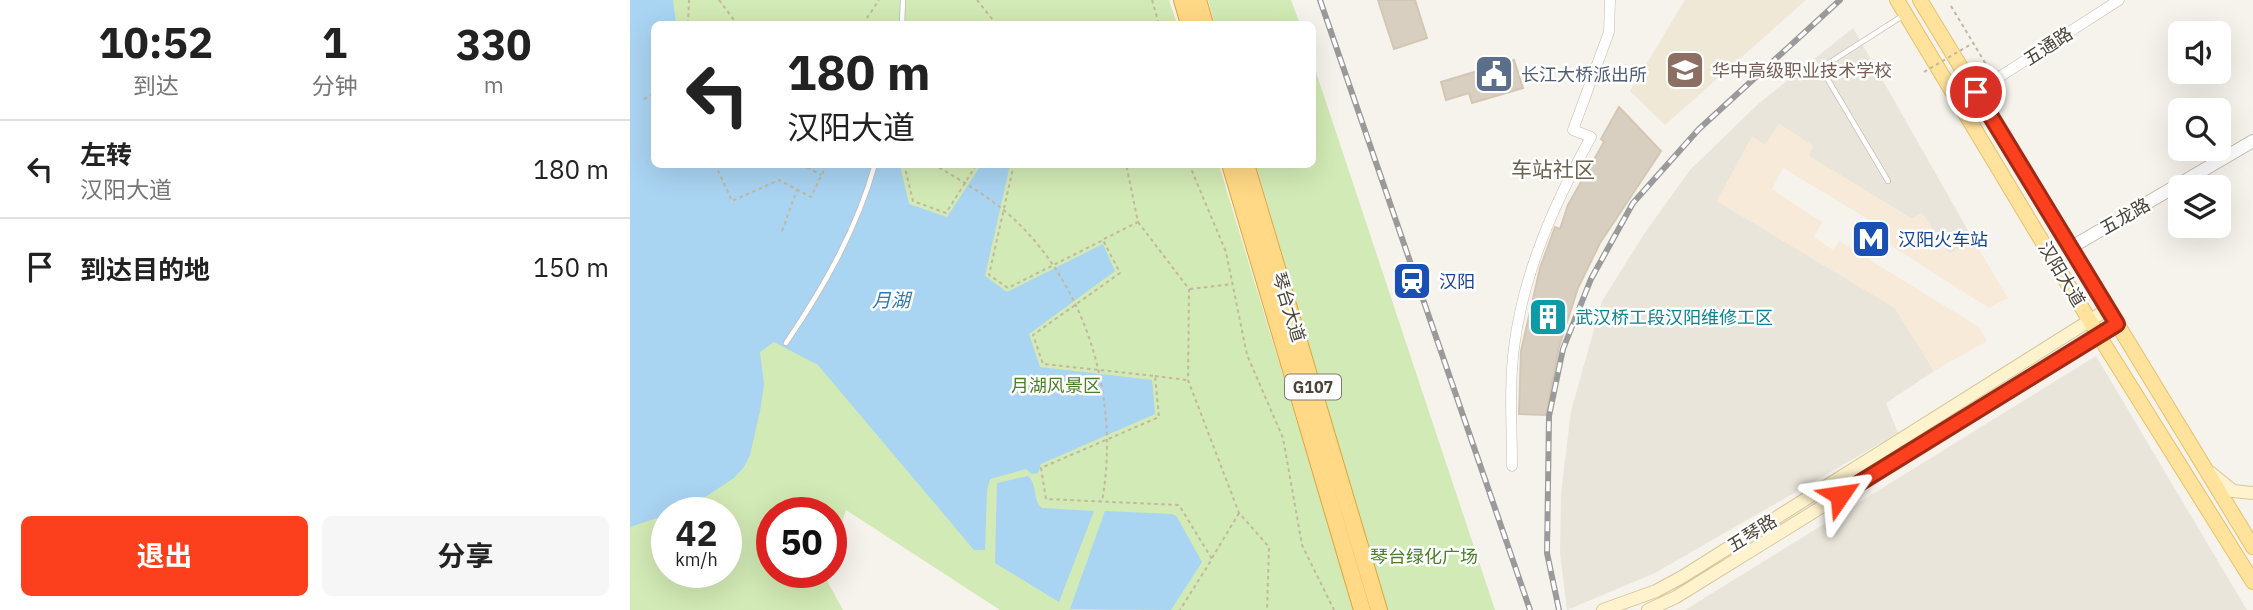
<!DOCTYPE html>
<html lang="zh">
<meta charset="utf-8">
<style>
body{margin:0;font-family:"IBM Plex Sans","Noto Sans SC",sans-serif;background:#f6f6f6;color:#222;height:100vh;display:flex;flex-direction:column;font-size:26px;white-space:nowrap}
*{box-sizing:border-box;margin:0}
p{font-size:23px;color:#767676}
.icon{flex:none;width:38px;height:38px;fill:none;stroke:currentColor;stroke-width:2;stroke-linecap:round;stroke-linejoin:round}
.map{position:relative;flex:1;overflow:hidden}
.details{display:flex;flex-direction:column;background:#fff;width:630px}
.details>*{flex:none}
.top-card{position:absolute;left:21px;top:21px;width:665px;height:147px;border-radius:10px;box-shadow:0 7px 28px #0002;background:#fff;color:#222;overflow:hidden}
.buttons{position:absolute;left:1538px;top:21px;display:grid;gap:14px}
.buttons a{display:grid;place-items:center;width:63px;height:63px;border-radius:10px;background:#fff;box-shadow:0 7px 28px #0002;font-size:35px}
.speed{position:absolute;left:21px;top:497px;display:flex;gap:14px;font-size:35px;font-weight:700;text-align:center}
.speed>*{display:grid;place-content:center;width:91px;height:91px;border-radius:50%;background:#fff;box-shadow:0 7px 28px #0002;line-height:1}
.speed small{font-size:18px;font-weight:400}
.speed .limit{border:10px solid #d22;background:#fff;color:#111}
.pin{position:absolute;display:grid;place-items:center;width:60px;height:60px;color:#fff;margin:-30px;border:4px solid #fff;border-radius:50%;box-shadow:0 2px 7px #0007}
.me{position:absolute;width:77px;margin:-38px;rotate:58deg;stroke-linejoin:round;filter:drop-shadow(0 0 5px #0008)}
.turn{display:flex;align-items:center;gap:24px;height:147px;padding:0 21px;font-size:32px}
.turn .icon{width:91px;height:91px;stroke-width:2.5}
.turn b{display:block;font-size:49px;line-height:60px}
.eta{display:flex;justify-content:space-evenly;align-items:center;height:119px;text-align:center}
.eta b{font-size:42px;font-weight:700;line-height:49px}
.primary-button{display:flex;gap:14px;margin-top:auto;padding:14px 21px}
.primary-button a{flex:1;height:80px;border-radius:10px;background:#fc3f1d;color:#fff;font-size:28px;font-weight:700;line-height:80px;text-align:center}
.primary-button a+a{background:#f6f6f6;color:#222}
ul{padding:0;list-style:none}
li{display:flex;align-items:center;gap:21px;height:98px;padding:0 21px;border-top:2px solid #e0e0e0}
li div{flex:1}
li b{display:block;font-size:26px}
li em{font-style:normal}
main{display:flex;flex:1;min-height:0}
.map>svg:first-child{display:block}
.residential{fill:#eae5da}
.commercial{fill:#f7ead8}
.education{fill:#efe8d6}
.green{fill:#d2eab5;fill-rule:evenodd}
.water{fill:#a9d4f2}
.building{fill:#d8cfc1;stroke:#d3c7b4;stroke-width:2}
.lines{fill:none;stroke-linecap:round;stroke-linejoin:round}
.service-casing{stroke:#c2bbae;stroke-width:6}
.minor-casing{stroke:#c2bbae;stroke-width:11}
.tertiary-casing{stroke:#c2bbae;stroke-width:14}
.secondary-casing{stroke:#d6c79b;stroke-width:14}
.primary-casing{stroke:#e6c16a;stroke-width:16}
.trunk-casing{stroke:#e0a43c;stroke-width:18}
.path{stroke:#c4b79f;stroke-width:2;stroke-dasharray:3.5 3.5;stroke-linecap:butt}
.service{stroke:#fff;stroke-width:4.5}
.minor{stroke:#fff;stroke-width:10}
.tertiary{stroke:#fff;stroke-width:12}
.secondary{stroke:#fff3cd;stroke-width:12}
.primary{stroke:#ffe39c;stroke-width:14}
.trunk{stroke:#ffd985;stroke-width:16}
.rail-casing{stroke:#9a9a9a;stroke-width:6}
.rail{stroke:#fff;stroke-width:3.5;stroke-dasharray:10;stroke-linecap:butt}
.path-bridge{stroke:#c4b79f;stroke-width:2;stroke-dasharray:3.5 3.5;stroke-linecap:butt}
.route-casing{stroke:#a42913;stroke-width:18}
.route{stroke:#fc3f1d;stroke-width:12}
.labels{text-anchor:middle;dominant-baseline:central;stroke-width:5;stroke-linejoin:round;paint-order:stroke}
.shield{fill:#fff;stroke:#817c74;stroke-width:2}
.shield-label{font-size:16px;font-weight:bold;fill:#4b4439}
.street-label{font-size:18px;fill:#4b4439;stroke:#fff}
.education-label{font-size:18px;fill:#785e54;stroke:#fff;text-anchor:start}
.service-label{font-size:18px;fill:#4e5e75;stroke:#fff;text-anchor:start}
.transit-label{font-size:18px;fill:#164399;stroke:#fff;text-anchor:start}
.culture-label{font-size:18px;fill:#0d838f;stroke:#fff;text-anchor:start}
.park-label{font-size:18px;fill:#4a7f2a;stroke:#fff}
.water-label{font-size:19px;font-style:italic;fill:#2e7ab2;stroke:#fff}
.quarter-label{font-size:21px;fill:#6e6250;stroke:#fff}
</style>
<main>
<section class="details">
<div class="eta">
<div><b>10:52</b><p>到达</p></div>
<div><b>1</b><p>分钟</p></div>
<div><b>330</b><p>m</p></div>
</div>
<ul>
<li><svg class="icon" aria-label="left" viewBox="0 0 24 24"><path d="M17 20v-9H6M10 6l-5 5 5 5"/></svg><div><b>左转</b><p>汉阳大道</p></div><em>180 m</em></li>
<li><svg class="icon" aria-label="arrive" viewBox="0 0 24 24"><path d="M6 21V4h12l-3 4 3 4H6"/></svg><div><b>到达目的地</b></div><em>150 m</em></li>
</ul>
<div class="primary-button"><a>退出</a><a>分享</a></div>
</section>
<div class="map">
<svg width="1623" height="610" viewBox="0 0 1623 610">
<rect width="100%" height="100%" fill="#f6f3ec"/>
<!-- residential -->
<path class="residential" d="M1223 28 1344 241 1319 254 1292 213 1282 219 1179 156 1183 146 1149 124 1135 145 1122 137 1087 201 1265 308 1304 371 1256 403 1268 433 1025 573 937 610 930 553 931 494 941 411 972 301 1014 234 1060 170 1128 104Z
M1466 356 1617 610H1055Z"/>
<!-- commercial -->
<path class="commercial" d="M1149 124 1183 146 1179 156 1282 219 1292 213 1318 254 1344 241 1378 298 1359 308 1246 236 1251 227 1153 168 1142 189 1192 222 1184 237 1203 250 1209 241 1349 327 1357 341 1304 371 1265 308 1087 201 1122 137 1135 145Z"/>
<!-- education -->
<path class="education" d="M1055 0H1176L1035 125 1000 91Z"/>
<!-- green -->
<path class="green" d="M0 0H539L547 24H24V164L589 165 724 610H370L216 510 201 555V513H142V572H196L195 577 213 610H0ZM37 513H96V572H37Z
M578 0H661L670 24H585Z
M683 63 865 610H757L626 165 682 164Z"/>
<!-- water -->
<path class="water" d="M0 0H43L46 24H24V164L270 165 279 204 317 217 351 165H380L355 276 377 292 473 244 485 271 399 334 410 367 522 380 525 414 411 464 408 473 402 474 396 469 360 479 357 490 355 550H344L188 365 144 342 130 352 134 384 130 411 120 455 114 467 104 478 60 507 0 527Z
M398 476C408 485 402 500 412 508L464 511 429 602 365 563 367 483Z
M475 511 542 514 547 517 572 562 541 610 440 609Z"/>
<!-- building -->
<path class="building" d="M748 0H785L797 38 764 49Z
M884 60 893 88 842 103 839 93 816 100 811 82Z
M989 107 1031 151 970 243 948 288 929 347 916 415 889 414 891 351 910 268 925 227 930 229 938 205 974 142 971 139Z"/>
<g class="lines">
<!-- service casing -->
<g class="service-casing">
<path id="service" d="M272 24 273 0
M1258 181 1191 68 1274 15
M156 343C194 287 227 229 245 164"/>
</g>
<!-- minor casing -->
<g class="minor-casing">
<path id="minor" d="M1346 92 1489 0
M882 466C882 427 879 386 884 348 893 273 925 202 961 137L943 130 979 32 980 0"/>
</g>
<!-- tertiary casing -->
<g class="tertiary-casing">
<path id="tertiary" d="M1440 248 1623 141"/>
</g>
<!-- secondary casing -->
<g class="secondary-casing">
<path id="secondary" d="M1581 473 1603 491 1623 493
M973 610 1026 591 1052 577 1478 309
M1018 610 1046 597 1487 324"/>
</g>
<!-- primary casing -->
<g class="primary-casing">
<path id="primary" d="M1267 0 1469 336 1623 582
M1290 0 1623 547"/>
</g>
<!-- trunk casing -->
<g class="trunk-casing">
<path id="trunk" d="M552 0 559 24
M568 0 575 24
M600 164 732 610
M616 164 749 610"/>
</g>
<!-- path -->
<path class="path" d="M89 0 107 24
M347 0 366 24
M522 0 529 24
M1321 6 1360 71
M58 24 59 0
M233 24 249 0
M14 99 24 94
M85 164 102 201 149 180 181 197 197 164
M171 164 191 175
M274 164 283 201 316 213 347 164
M303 164C332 181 362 198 386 221 459 291 490 403 472 501
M384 164 359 275 378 288 473 240 490 273 403 335 413 364 525 376 529 417 411 468 416 499 549 505 582 559 550 610
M559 164 596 252 617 355 653 438 672 545 704 610
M508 222 559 289 558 380 609 513 639 547 637 610
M152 231 167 190
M474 239 508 222 496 164
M560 289 603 284
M525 376 557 380
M582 558 609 513"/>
<!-- service -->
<use href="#service" class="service"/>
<!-- minor -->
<use href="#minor" class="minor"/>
<!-- tertiary -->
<use href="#tertiary" class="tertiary"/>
<!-- secondary -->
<use href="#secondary" class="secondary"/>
<!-- primary -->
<use href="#primary" class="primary"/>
<!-- trunk -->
<use href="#trunk" class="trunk"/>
<!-- rail casing -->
<g class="rail-casing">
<path id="rail" d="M690 0 900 610
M929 610 917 553 919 416 933 349 961 279 1003 203 1069 129 1210 0"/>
</g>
<!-- rail -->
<use href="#rail" class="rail"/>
<!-- path-bridge -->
<path class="path-bridge" d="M1294 72 1343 43"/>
</g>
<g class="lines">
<!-- route casing -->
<g class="route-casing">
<path id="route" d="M1210 495 1487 324 1346 92"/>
</g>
<!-- route -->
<use href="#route" class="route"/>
</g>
<!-- icons -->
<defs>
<g id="school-square" transform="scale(2.0125)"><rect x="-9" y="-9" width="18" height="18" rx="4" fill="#8d6e63" stroke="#fff"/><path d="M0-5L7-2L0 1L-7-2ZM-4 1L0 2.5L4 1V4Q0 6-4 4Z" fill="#fff"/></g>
<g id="civic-square" transform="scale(2.0125)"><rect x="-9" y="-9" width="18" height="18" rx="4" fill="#5c6f8a" stroke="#fff"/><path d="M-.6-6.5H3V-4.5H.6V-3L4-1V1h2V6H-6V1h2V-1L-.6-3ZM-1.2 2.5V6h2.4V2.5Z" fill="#fff"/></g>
<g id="metro-square" transform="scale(2.0125)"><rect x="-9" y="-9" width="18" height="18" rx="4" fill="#1a4fb4" stroke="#fff"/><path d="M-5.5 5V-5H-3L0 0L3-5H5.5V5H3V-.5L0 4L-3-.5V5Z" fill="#fff"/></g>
<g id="station-square" transform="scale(2.0125)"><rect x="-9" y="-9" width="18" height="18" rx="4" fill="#1a4fb4" stroke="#fff"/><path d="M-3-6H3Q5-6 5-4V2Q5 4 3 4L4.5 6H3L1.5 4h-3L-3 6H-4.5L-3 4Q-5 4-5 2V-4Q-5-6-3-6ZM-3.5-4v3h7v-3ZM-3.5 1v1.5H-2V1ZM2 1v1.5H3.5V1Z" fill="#fff"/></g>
<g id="building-square" transform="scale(2.0125)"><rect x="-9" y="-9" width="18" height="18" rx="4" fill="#0f9aa8" stroke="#fff"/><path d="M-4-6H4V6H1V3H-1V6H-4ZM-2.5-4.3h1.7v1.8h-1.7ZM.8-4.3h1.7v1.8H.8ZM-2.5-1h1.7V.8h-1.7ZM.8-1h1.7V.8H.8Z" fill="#fff"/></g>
</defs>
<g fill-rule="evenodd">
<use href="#school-square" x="1055" y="70"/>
<use href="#civic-square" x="864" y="74"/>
<use href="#metro-square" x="1241" y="239"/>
<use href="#station-square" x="782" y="281"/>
<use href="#building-square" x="918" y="317"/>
</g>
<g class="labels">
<!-- shield labels -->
<rect class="shield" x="655" y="374.5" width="56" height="25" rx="5"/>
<g class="shield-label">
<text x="683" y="387">G107</text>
</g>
<!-- street labels -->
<g class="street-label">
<text transform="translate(1418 46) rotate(-33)">五通路</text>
<text transform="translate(1495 216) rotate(-30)">五龙路</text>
<text transform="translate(1432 274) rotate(59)">汉阳大道</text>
<text transform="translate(659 307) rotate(73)">琴台大道</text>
<text transform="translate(1122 533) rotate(-32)">五琴路</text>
</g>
<!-- education labels -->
<g class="education-label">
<text x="1082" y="70">华中高级职业技术学校</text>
</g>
<!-- service labels -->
<g class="service-label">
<text x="891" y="74">长江大桥派出所</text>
</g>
<!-- transit labels -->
<g class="transit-label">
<text x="1268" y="239">汉阳火车站</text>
<text x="809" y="281">汉阳</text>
</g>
<!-- culture labels -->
<g class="culture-label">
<text x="945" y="317">武汉桥工段汉阳维修工区</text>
</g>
<!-- park labels -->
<g class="park-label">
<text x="426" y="385">月湖风景区</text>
<text x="794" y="556">琴台绿化广场</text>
</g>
<!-- water labels -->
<g class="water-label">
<text x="261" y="300">月湖</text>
</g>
<!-- quarter labels -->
<g class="quarter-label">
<text x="923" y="169">车站社区</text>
</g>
</g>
</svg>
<div class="buttons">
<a><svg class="icon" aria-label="sound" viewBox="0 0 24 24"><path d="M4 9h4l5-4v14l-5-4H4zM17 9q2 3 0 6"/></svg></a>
<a><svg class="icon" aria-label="search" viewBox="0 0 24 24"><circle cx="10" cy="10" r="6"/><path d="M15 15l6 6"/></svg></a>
<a><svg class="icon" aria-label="layers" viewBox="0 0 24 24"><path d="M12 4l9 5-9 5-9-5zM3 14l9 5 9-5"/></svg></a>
</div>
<div class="speed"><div>42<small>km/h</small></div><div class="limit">50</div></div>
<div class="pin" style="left:1346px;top:92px;background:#d93025"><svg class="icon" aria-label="arrive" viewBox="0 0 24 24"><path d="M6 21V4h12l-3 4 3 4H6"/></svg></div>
<svg class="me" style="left:1210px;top:495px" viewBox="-20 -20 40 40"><path d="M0-17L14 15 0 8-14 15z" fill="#fc3f1d" stroke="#fff" stroke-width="4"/></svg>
<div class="top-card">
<div class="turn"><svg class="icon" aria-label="left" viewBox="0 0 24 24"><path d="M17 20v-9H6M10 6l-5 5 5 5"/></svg><div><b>180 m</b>汉阳大道</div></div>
</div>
</div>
</main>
